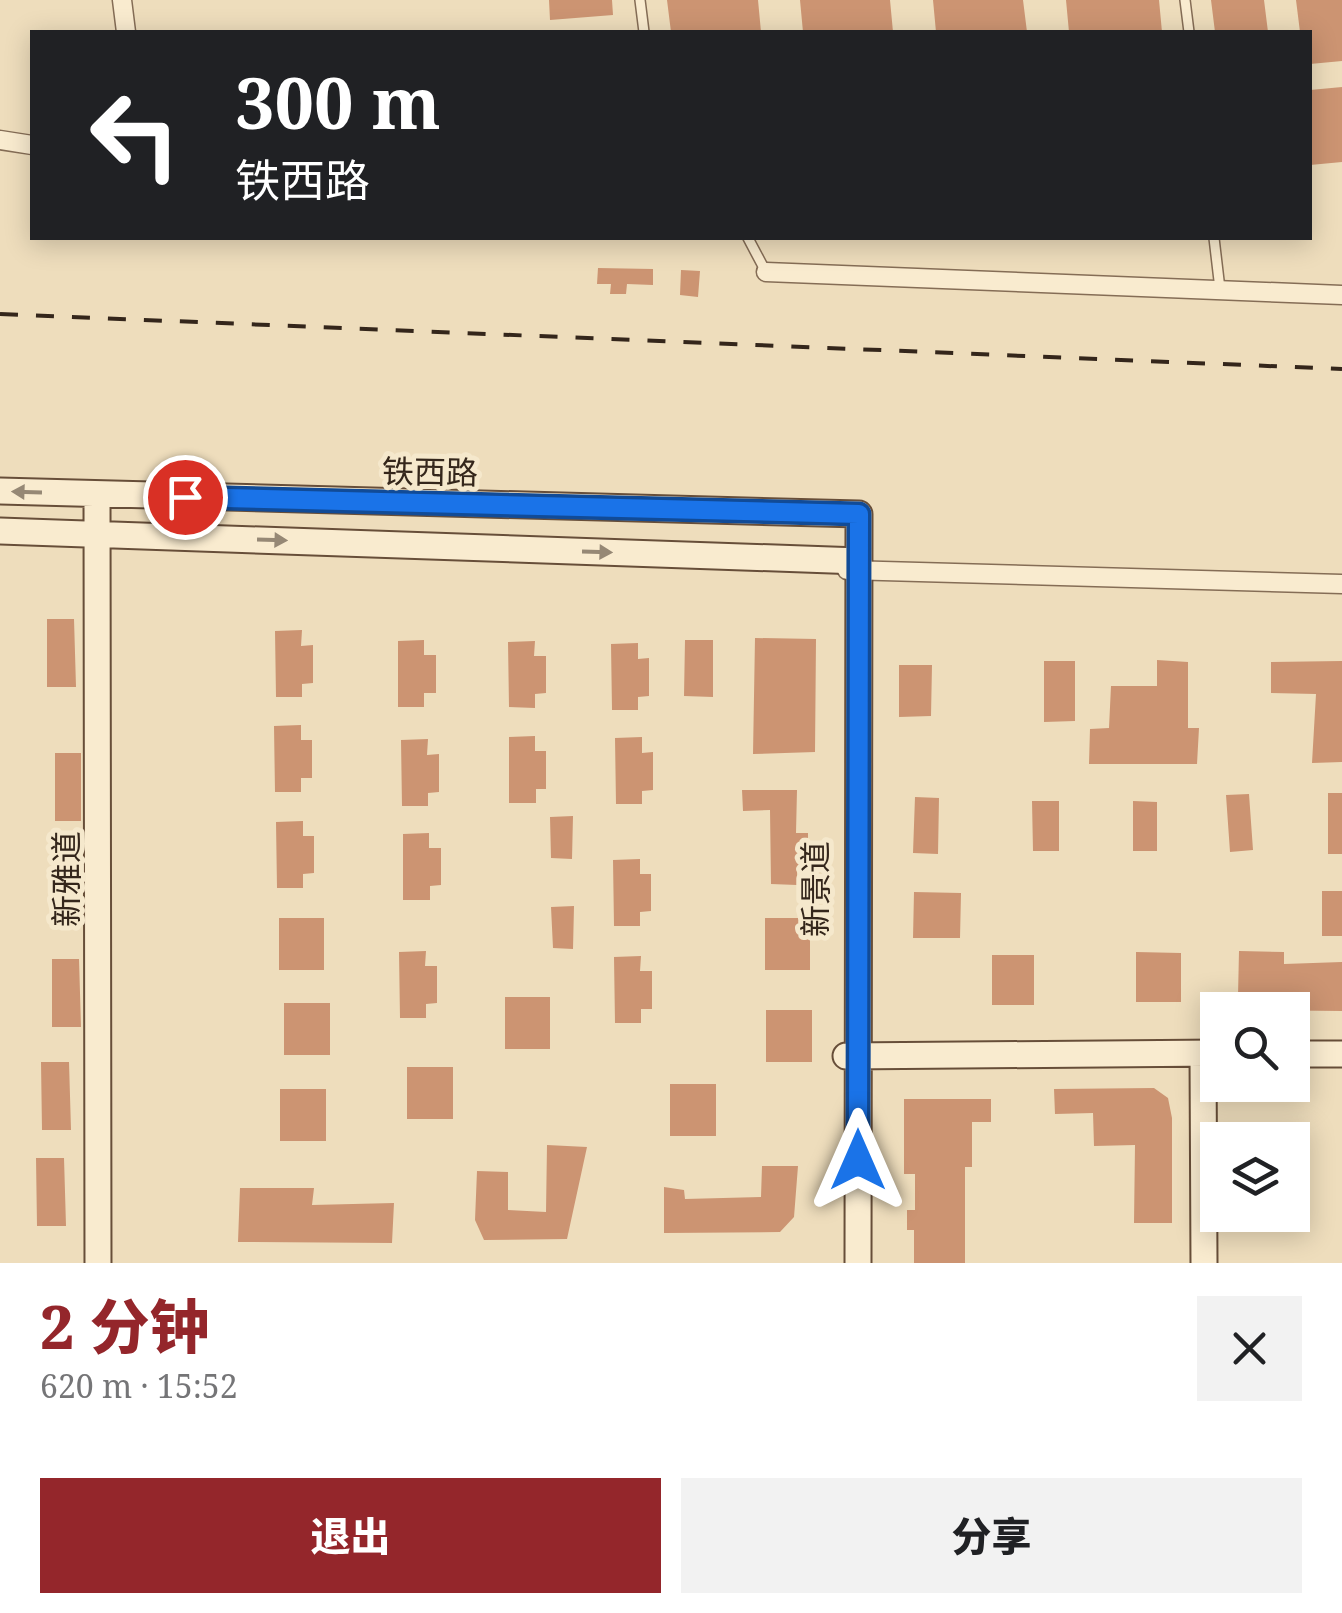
<!DOCTYPE html>
<html lang="zh">
<meta charset="utf-8">
<style>
body{margin:0;font-family:"Noto Serif","Noto Sans SC",serif;background:#f2f2f2;color:#202124;height:100vh;display:flex;flex-direction:column;font-size:38px;white-space:nowrap}
*{box-sizing:border-box;margin:0}
p{font-size:32px;color:#757577}
.icon{flex:none;width:55px;height:55px;fill:none;stroke:currentColor;stroke-width:2;stroke-linecap:round;stroke-linejoin:round}
.map{position:relative;height:1263px;overflow:hidden}
.side{display:flex;flex-direction:column;background:#fff;flex:1}
.side>*{flex:none}
.banner{position:absolute;left:30px;top:30px;width:1282px;height:210px;border-radius:0px;box-shadow:0 5px 25px #0003;background:#202124;color:#fff;overflow:hidden}
.tools{position:absolute;left:1200px;top:992px;display:grid;gap:20px}
.tools a{display:grid;place-items:center;width:110px;height:110px;border-radius:0px;background:#fff;box-shadow:0 5px 25px #0003;font-size:50px}
.pin{position:absolute;display:grid;place-items:center;width:85px;height:85px;color:#fff;margin:-42px;border:5px solid #fff;border-radius:50%;box-shadow:0 2px 10px #0007}
.me{position:absolute;width:110px;margin:-55px;rotate:0deg;stroke-linejoin:round;filter:drop-shadow(0 0 8px #0008)}
.turn{display:flex;align-items:center;gap:35px;height:210px;padding:0 40px;font-size:45px}
.turn .icon{width:130px;height:130px;stroke-width:2.5}
.turn b{display:block;font-size:70px;line-height:85px}
.round{display:grid;place-items:center;flex:none;width:105px;height:105px;border-radius:0px;background:#f2f2f2}
.head{display:flex;align-items:center;justify-content:space-between;height:170px;padding:0 40px}
h1{font-size:60px;font-weight:800;line-height:75px;color:#94262b}
.cta{display:flex;gap:20px;margin-top:auto;padding:20px 40px}
.cta a{flex:1;height:115px;border-radius:0px;background:#94262b;color:#fff;font-size:40px;font-weight:800;line-height:115px;text-align:center}
.cta a+a{background:#f2f2f2;color:#202124}
.map>svg:first-child{display:block}
.building{fill:#cc9472}
.lines{fill:none;stroke-linecap:round;stroke-linejoin:round}
.lane-casing{stroke:#856d56;stroke-width:12}
.street-casing{stroke:#856d56;stroke-width:21}
.secondary-casing{stroke:#674e39;stroke-width:29}
.lane{stroke:#f9ebcf;stroke-width:9}
.street{stroke:#f9ebcf;stroke-width:18}
.secondary{stroke:#f9ebcf;stroke-width:25}
.rail{stroke:#34261b;stroke-width:4;stroke-dasharray:18 18;stroke-linecap:butt}
.oneway{fill:#968875}
.route-casing{stroke:#114b97;stroke-width:25}
.route{stroke:#1a73e8;stroke-width:18}
.labels{text-anchor:middle;dominant-baseline:central;stroke-width:10;stroke-linejoin:round;paint-order:stroke}
.street-label{font-size:32px;fill:#34261b;stroke:#f5e8cc}
</style>
<div class="map">
<svg width="1342" height="1263" viewBox="0 0 1342 1263">
<rect width="100%" height="100%" fill="#eeddbc"/>
<!-- building -->
<path class="building" d="M549 0H612L613 15 550 20Z
M667 0H758L761 32H671Z
M800 0H890L893 32H803Z
M933 0H1023L1027 32H936Z
M1066 0H1159L1162 32H1069Z
M1211 0H1264L1268 32H1215Z
M1296 0H1342V61L1310 64V32H1300Z
M1342 87V162L1310 165V90Z
M598 268 653 269V285L627 284 626 294H610L611 284H597Z
M681 270 700 271 698 297 680 295Z
M47 619H74L76 687H47Z
M302 630 301 646 313 645V683L302 684V697H276L275 631Z
M755 638 816 639 815 752 753 754Z
M424 640V655H436V693H424V707H398V641Z
M685 640H713V697L684 696Z
M535 641 534 656H546V693L535 694V708L509 707 508 642Z
M638 643V659L649 658V696L638 697V710H612L611 644Z
M1157 660 1188 662V728H1199L1197 764H1089L1090 729 1109 728 1111 686H1157Z
M1044 661H1075V721L1044 722Z
M1342 661V762L1312 763 1316 694 1271 693V662Z
M899 665H932L931 716 899 717Z
M301 725V740H312V778H301V792H275L274 726Z
M535 736V751H546V789H536V803H509V737Z
M642 737V753L653 752V790L642 791V804H616L615 738Z
M428 739 427 755 439 754V792L428 793V806H402L401 740Z
M55 753H81V821H55Z
M742 790H797L796 833H808V870L797 871V885L771 884 770 810 743 811Z
M1328 793H1342V854H1328Z
M1249 794 1253 850 1230 852 1226 795Z
M915 797 939 798 938 854 913 853Z
M1032 801H1059V851H1033Z
M1133 801 1157 802V851H1133Z
M573 816 572 859 551 858 550 817Z
M303 821V836H314V873L303 874V888H277L276 822Z
M429 833V848H441V885L430 886V900H403V834Z
M640 859V874H651V911L640 912V926H614L613 860Z
M1322 891H1342V936H1322Z
M914 892 961 893 960 938H913Z
M574 906 573 949 553 948 551 907Z
M279 918H324V970H279Z
M765 918H810V970H765Z
M426 951 425 966H437V1003L426 1004V1018H400L399 952Z
M1239 951 1284 952V964L1342 962V1011L1247 1010 1248 996H1238Z
M1136 952 1181 953V1002H1136Z
M992 955H1034V1005H992Z
M641 956 640 971H652V1009H641V1023H615L614 957Z
M52 959H79L81 1027H52Z
M505 997H550V1049H505Z
M284 1003H330V1055H284Z
M766 1010H812V1062H766Z
M41 1062H69L71 1130H42Z
M407 1067H453V1119H407Z
M670 1084H716V1136H670Z
M1154 1088 1168 1098 1172 1118V1223H1134L1135 1145 1094 1146 1093 1113 1055 1114 1054 1089Z
M280 1089H326V1141H280Z
M904 1099H991V1122H972V1167H965V1263H914V1230H907V1210H915V1174H904Z
M547 1145 587 1147 567 1239 484 1240 475 1220 477 1171 508 1172V1210L546 1212Z
M36 1158H64L66 1226H37Z
M762 1166H798L794 1217 780 1232 664 1233V1187L684 1190 685 1199 761 1197Z
M240 1188H314L312 1205 394 1203 392 1243 238 1242Z"/>
<g class="lines">
<!-- lane casing -->
<g class="lane-casing">
<path id="lane" d="M640 0 644 32
M1185 0 1189 32
M748 238 766 272
M1214 238 1220 289"/>
</g>
<!-- street casing -->
<g class="street-casing">
<path id="street" d="M122 0 126 32
M0 140 32 145
M766 272 1342 295
M847 570 1342 584"/>
</g>
<!-- secondary casing -->
<g class="secondary-casing">
<path id="secondary" d="M0 491 859 514 858 1263
M97 495 98 1263
M0 531 859 561
M1203 1053 1204 1263
M1292 1054H1342
M846 1056 1218 1053"/>
</g>
<!-- lane -->
<use href="#lane" class="lane"/>
<!-- street -->
<use href="#street" class="street"/>
<!-- secondary -->
<use href="#secondary" class="secondary"/>
<!-- rail -->
<path class="rail" d="M0 314 1342 369"/>
</g>
<!-- one-way arrows -->
<defs><path id="oneway-solid" d="M-6-.8H1V-3.2L6.5 0L1 3.2V.8H-6Z" transform="scale(2.5)"/></defs>
<g class="oneway">
<use href="#oneway-solid" transform="translate(27 492) rotate(-178)"/>
<use href="#oneway-solid" transform="translate(272 540) rotate(2)"/>
<use href="#oneway-solid" transform="translate(597 552) rotate(2)"/>
</g>
<g class="lines">
<!-- route casing -->
<g class="route-casing">
<path id="route" d="M185 497 859 514 858 1160"/>
</g>
<!-- route -->
<use href="#route" class="route"/>
</g>
<g class="labels">
<!-- street labels -->
<g class="street-label">
<text transform="translate(430 471) rotate(1)">铁西路</text>
<text transform="translate(65 879) rotate(-90)">新雅道</text>
<text transform="translate(814 889) rotate(-90)">新景道</text>
</g>
</g>
</svg>
<div class="tools">
<a><svg class="icon" aria-label="search" viewBox="0 0 24 24"><circle cx="10" cy="10" r="6"/><path d="M15 15l6 6"/></svg></a>
<a><svg class="icon" aria-label="layers" viewBox="0 0 24 24"><path d="M12 4l9 5-9 5-9-5zM3 14l9 5 9-5"/></svg></a>
</div>
<div class="pin" style="left:185px;top:497px;background:#d93025"><svg class="icon" aria-label="arrive" viewBox="0 0 24 24"><path d="M6 21V4h12l-3 4 3 4H6"/></svg></div>
<svg class="me" style="left:858px;top:1160px" viewBox="-20 -20 40 40"><path d="M0-17L14 15 0 8-14 15z" fill="#1a73e8" stroke="#fff" stroke-width="4"/></svg>
<div class="banner">
<div class="turn"><svg class="icon" aria-label="left" viewBox="0 0 24 24"><path d="M17 20v-9H6M10 6l-5 5 5 5"/></svg><div><b>300 m</b>铁西路</div></div>
</div>
</div>
<section class="side">
<div class="head"><div><h1>2 分钟</h1><p>620 m · 15:52</p></div><a class="round"><svg class="icon" aria-label="close" viewBox="0 0 24 24"><path d="M6 6l12 12M18 6L6 18"/></svg></a></div>
<div class="cta"><a>退出</a><a>分享</a></div>
</section>
